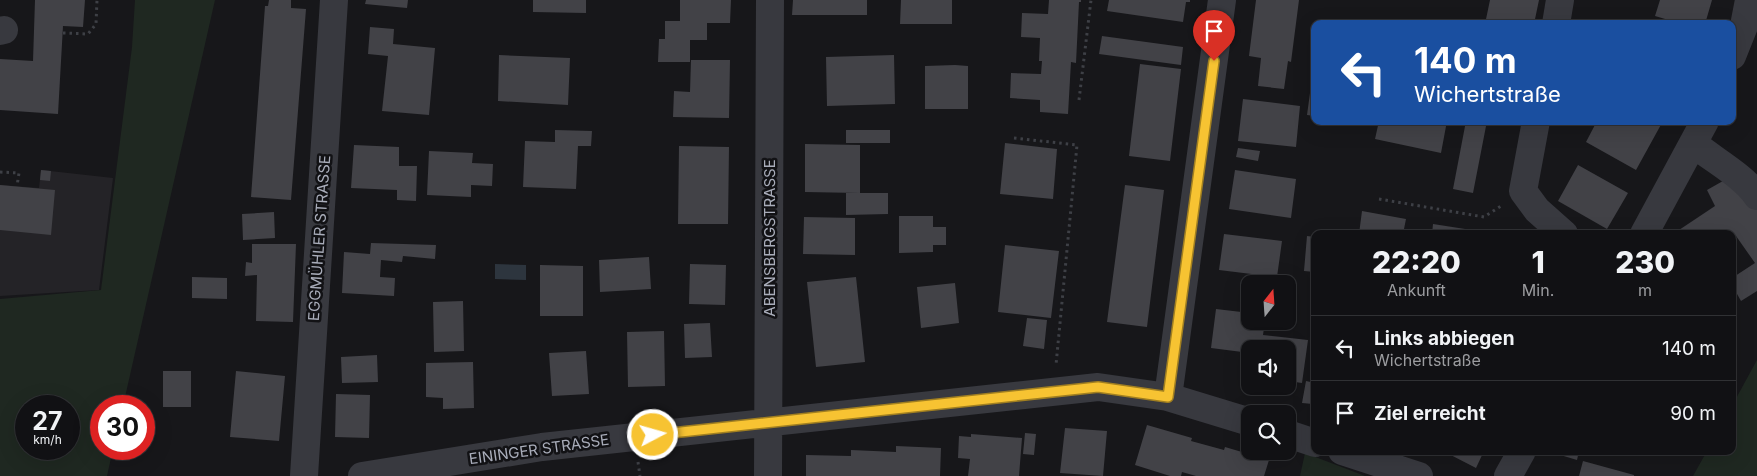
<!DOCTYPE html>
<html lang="de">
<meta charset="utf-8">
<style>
body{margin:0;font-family:Inter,sans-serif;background:#1a1a1d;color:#f1f3f6;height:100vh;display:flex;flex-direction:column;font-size:19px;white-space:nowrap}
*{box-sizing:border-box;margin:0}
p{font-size:16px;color:#9c9da0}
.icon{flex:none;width:28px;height:28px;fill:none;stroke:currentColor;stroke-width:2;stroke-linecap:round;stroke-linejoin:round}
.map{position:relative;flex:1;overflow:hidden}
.details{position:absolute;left:1311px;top:230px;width:425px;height:225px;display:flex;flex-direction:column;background:#111114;border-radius:10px;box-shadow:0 5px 20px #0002,0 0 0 1px #303134}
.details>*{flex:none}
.hud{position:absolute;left:1311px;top:20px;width:425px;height:105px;border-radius:10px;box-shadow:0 5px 20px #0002,0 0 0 1px #303134;background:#1a4fa0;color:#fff;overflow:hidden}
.needle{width:32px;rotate:17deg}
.buttons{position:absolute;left:1241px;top:275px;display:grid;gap:10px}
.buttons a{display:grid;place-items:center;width:55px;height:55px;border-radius:10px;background:#111114;box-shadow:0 5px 20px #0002,0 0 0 1px #303134;font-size:25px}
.speed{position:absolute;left:15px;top:395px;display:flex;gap:10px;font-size:25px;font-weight:700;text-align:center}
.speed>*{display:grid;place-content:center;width:65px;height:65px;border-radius:50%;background:#111114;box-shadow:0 5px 20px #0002,0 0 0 1px #303134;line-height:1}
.speed small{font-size:12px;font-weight:400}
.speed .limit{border:8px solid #d22;background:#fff;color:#111}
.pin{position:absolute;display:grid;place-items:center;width:42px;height:42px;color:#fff;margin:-51px -21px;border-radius:50% 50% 50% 0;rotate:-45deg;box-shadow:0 0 5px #0007}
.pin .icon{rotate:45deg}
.me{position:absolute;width:55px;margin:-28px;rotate:84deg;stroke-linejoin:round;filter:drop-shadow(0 0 4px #0008)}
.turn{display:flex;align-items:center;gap:18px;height:105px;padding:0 20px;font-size:22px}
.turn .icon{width:65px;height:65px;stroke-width:2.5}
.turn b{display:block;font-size:35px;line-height:42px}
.eta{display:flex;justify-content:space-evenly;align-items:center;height:85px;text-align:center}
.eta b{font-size:30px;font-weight:800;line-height:35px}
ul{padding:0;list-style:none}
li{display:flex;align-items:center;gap:15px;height:65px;padding:0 20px;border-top:1px solid #303134}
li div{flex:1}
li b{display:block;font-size:19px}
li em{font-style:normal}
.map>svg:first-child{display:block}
.built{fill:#242327}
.green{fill:#1f2821;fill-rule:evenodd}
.water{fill:#2d353e}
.building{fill:#424247}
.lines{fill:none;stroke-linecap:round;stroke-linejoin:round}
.path{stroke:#3e4046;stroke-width:3;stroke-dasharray:2.5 4;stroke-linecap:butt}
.minor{stroke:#38393f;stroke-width:28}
.route-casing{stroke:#a17f20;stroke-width:12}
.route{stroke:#f7c332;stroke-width:9}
.labels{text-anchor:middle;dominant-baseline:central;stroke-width:5;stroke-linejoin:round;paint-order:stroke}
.street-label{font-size:15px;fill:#a9adba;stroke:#121215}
</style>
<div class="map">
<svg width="1757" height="476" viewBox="0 0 1757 476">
<rect width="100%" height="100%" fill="#17171a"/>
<!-- built -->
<path class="built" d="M41 170 113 178 99 290 0 296V185L39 188Z"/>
<!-- green -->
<path class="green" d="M135 0H215L123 406H101V449H113L107 476H0V299L101 290 132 47ZM26 406H69V449H26Z
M1757 360V476H1693L1707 451H1732L1733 404Z
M1305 453 1365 476H1300Z"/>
<!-- water -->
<path class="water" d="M495 264 526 265V280L495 279Z"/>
<!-- building -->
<path class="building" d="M35 0H85L83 27 63 26 58 114 0 110V59L33 61Z
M269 0H291V8L306 9 291 200 251 197 265 6H268Z
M366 0H408L407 8 365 4Z
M533 0H586V13L533 12Z
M680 0H731L730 23H707V40H690V62H658L659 39H665V21H680Z
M793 0H867V15H792Z
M901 0H952V24H900Z
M1049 0H1081V2H1079L1076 63 1071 62 1068 114 1040 112V100L1010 98 1011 73 1041 74 1042 61H1039L1040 38 1021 37 1022 13 1048 14Z
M1109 0H1190V2H1186L1183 22 1107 11Z
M1256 0H1299L1291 62 1288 61 1284 89 1258 86 1261 58 1249 56Z
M1490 0H1539L1534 24H1485Z
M1660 0H1712L1705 24H1682L1655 16Z
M370 27 394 29 393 44 435 48 429 115 382 111 388 56 368 54Z
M1102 36 1183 47 1181 65 1099 54Z
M499 55 570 58 568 105 498 101Z
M894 55 895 104 827 106 826 57Z
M691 60H730L729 118 673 117 674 91 690 92Z
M1140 64 1181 69 1170 161 1129 156Z
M955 65 968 66V109H925V66Z
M1310 93 1315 94V116L1307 115Z
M1243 99 1300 106 1296 147 1238 141Z
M1379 121H1447L1441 153 1375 139Z
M1466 121H1487L1473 193 1453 189Z
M1597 121H1663L1636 170 1586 142Z
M555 130 592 131 591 146H578L576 189 523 187 525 141 555 142Z
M846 130H890V143H846Z
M1005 143 1057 149 1053 199 1000 194Z
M805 144 860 145V193L805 192Z
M354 145 399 147V166H417L416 201 397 200V190L351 188Z
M679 146 729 147 728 224H678Z
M1238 148 1260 151 1258 161 1236 157Z
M429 151 473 153 472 163 493 164 492 186 471 185V197L427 195Z
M1578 165 1628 193 1607 229 1558 201Z
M41 170 51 171 50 181 40 180Z
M1235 170 1296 179 1291 218 1229 209Z
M1730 177 1757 209V291L1741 301 1732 285V278L1755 263 1736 236 1732 238V234H1673L1715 206 1707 190Z
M0 185 55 190 51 235 0 230Z
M1125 185 1164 190 1147 327 1107 322Z
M846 193H888V214L846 215Z
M1362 211 1406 219 1403 234H1359Z
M274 212 275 238 243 240 242 214Z
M899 216H933V227H946V245H933V252L899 253Z
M804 217 855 218V255L803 254Z
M1433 224 1478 231 1477 234H1432Z
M1224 234 1282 241 1277 277 1219 270Z
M1307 236 1315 237V272L1304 271Z
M371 243 436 245 435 259 403 256 402 262 381 260 380 277 395 278 394 296 342 293 344 252 370 254Z
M252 244H296L293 322 256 321 257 275 245 276 246 262 252 263Z
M1005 245 1059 251 1051 318 998 312Z
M649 257 651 289 600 292 599 260Z
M690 264 726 265 725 305 689 304Z
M540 265 583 266V316H540Z
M192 277 227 278V299L192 298Z
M856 277 865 362 816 367 807 282Z
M955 283 959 323 921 328 917 287Z
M463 301 464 351 434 352 433 302Z
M1216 309 1250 313V321H1265L1263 335 1308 340 1302 383 1288 381V349H1250V353L1211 348Z
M1027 318 1047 320 1044 349 1023 346Z
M710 323 712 357 685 358 684 324Z
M664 331 665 386 628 387 627 332Z
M586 351 589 394 552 396 549 353Z
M377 355 378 382 342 383 341 357Z
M473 362 474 408 443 409V398L426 397V363Z
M163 371H191V407H163Z
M236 371 285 376 279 441 230 437Z
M1306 381 1315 383 1313 404 1302 403Z
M336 394 370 395 369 438 335 437Z
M1147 425 1192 438 1191 441 1224 450 1225 447 1269 460 1264 476H1196L1182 472 1181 476H1170L1135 465Z
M1065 428 1107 431 1103 476 1060 473Z
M1025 433 1036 434 1034 455 1023 454Z
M971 434 1022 438 1019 476H968L970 459 958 458 959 436 971 437Z
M896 446 941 448 940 476H806V455L851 456V450L896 452Z
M1443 451H1484L1476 468Z
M1558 451H1579L1577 460 1557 454Z
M1583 461 1634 475V476H1579Z"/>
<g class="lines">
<!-- path -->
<path class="path" d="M63 33 88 34 96 24 97 0
M1079 100 1091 0
M1014 138 1077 145 1056 365
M0 172 19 173 17 186
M1379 199 1484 217 1501 206
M638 462 640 476"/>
<!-- minor -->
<path class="minor" d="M1556 24 1560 0
M0 31 4 30
M1732 56 1744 26 1749 0
M1536 121 1523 191 1537 210 1564 234
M1693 143C1713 160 1744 176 1757 196
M1644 234 1705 121
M1168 397 1222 0
M1288 434 1315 443
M1342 451 1419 476
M304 476 334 0
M362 476 542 447 1098 387 1168 397 1250 422
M768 476 770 0
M1508 476 1522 451"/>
</g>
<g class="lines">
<!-- route casing -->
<g class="route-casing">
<path id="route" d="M653 435 1098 387 1168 397 1214 61"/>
</g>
<!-- route -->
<use href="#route" class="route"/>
</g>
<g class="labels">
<!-- street labels -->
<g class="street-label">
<text transform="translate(319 238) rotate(-86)">EGGMÜHLER STRASSE</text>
<text transform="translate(769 238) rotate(-90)">ABENSBERGSTRASSE</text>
<text transform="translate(539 449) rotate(-8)">EININGER STRASSE</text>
</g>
</g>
</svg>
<div class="buttons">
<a><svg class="needle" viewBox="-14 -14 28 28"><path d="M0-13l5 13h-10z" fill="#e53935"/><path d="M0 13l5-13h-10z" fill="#9c9da0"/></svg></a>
<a><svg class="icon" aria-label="sound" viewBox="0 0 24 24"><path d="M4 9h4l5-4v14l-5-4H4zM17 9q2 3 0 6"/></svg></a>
<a><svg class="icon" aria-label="search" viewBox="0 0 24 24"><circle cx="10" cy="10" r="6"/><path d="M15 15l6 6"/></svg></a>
</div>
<div class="speed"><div>27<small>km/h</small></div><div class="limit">30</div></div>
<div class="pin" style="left:1214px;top:61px;background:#d93025"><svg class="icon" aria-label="arrive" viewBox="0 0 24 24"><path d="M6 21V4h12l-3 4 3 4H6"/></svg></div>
<svg class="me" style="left:653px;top:435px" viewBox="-20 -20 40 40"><circle r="17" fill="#f7c332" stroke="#fff" stroke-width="3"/><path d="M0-11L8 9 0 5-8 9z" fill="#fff"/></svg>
<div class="hud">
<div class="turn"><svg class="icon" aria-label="left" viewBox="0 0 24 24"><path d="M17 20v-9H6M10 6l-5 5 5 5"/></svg><div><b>140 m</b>Wichertstraße</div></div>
</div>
<section class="details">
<div class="eta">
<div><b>22:20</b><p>Ankunft</p></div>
<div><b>1</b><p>Min.</p></div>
<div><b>230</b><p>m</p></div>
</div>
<ul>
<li><svg class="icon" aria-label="left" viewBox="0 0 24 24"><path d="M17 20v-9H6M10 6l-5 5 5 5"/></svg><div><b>Links abbiegen</b><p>Wichertstraße</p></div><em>140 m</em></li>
<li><svg class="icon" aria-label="arrive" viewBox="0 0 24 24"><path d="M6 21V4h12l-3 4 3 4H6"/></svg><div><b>Ziel erreicht</b></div><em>90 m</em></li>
</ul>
</section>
</div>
